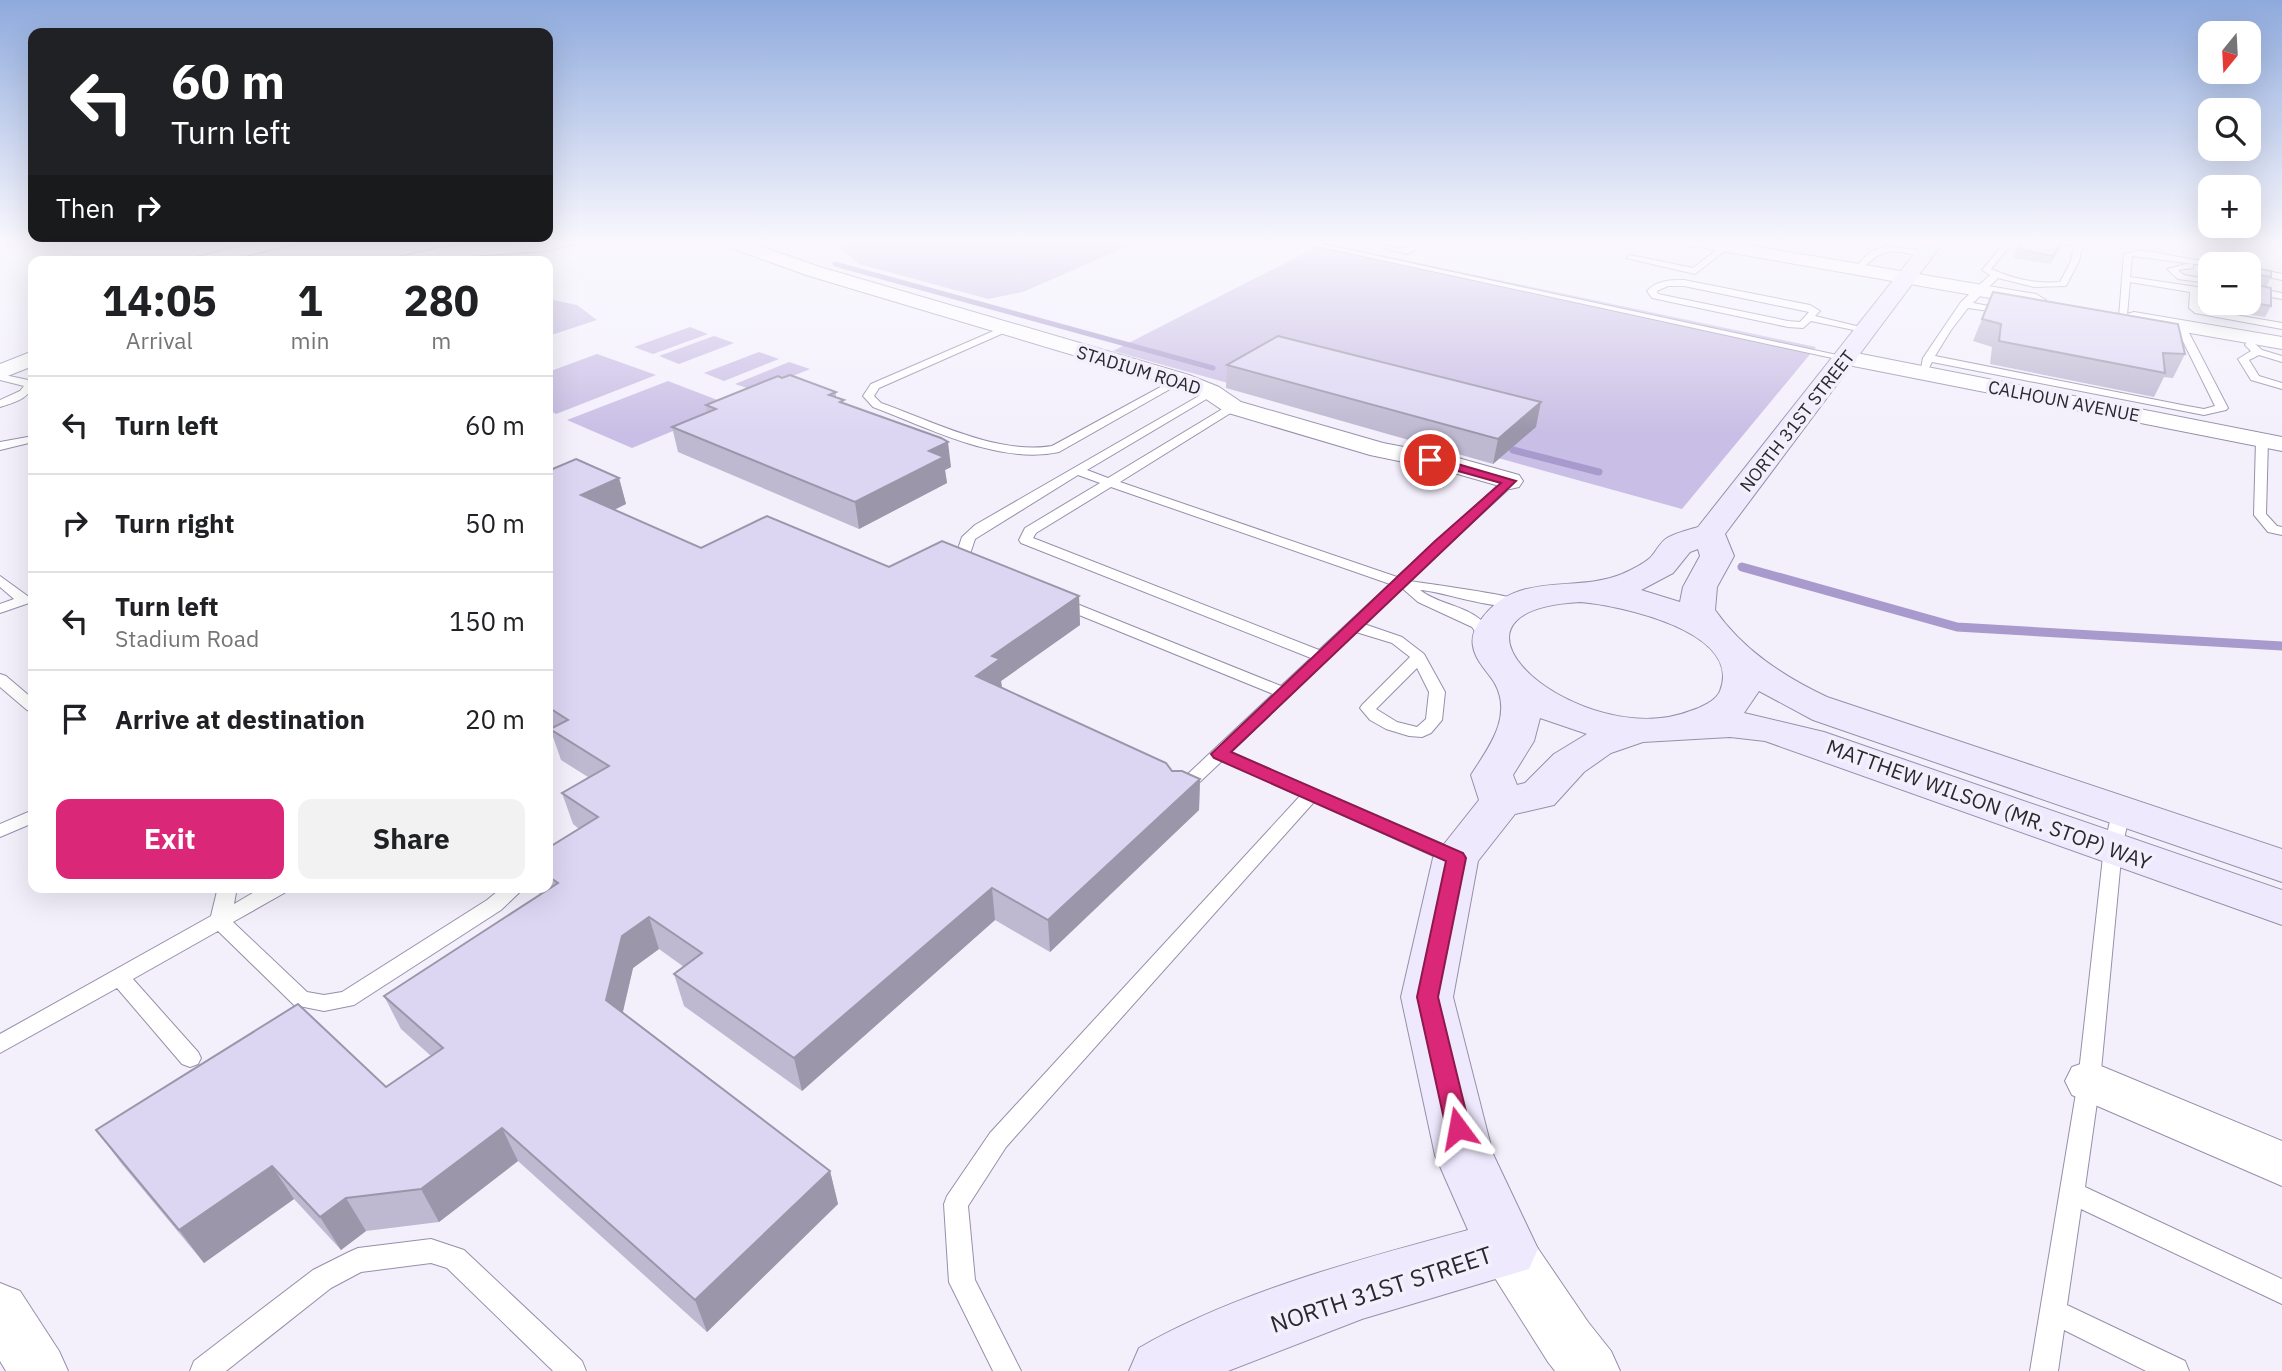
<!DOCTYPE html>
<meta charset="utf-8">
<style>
body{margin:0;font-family:"IBM Plex Sans",sans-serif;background:#f2f2f2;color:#202124;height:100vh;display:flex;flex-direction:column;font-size:26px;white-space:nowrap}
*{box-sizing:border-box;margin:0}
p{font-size:23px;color:#757577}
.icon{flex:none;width:38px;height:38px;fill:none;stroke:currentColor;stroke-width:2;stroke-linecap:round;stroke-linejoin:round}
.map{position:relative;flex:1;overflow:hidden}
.sheet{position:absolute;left:28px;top:256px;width:525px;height:637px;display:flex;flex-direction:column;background:#fff;border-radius:14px;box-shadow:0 7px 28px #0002}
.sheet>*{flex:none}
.guide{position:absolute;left:28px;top:28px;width:525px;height:214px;border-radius:14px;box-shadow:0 7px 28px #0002;background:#202124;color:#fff;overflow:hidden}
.needle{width:46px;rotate:198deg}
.controls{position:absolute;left:2198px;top:21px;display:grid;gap:14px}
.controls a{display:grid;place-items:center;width:63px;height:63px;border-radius:14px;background:#fff;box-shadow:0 7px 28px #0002;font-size:35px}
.pin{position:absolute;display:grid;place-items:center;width:60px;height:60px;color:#fff;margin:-30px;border:4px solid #fff;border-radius:50%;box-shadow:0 2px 7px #0007}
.me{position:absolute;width:77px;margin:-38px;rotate:347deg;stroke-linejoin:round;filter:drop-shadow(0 0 5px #0008)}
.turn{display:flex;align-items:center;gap:24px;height:147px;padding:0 28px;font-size:32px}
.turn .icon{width:91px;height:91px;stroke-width:2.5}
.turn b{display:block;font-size:49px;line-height:60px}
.then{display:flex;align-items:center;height:66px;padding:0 28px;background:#0003;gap:14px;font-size:26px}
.eta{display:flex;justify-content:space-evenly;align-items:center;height:119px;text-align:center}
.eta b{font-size:42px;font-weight:700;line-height:49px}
.button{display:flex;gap:14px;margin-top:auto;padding:14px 28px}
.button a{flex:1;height:80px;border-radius:14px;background:#db2777;color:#fff;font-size:28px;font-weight:700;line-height:80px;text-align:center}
.button a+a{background:#f2f2f2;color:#202124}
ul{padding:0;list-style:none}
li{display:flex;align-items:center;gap:21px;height:98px;padding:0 28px;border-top:2px solid #e0e0e0}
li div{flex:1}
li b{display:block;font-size:26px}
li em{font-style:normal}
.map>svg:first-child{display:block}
.green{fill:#c9bee5}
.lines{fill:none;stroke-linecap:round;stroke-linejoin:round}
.stream-far2{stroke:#a89acc;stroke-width:5}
.stream-far1{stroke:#a89acc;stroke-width:7}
.stream{stroke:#a89acc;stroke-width:9}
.lane-casing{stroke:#968faa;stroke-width:2}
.street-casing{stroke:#968faa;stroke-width:2}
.secondary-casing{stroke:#968faa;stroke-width:2}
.lane{fill:#fff;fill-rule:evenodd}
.street{fill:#fff;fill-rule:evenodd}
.secondary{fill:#efe9fe;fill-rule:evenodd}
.wall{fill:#beb8d1}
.shaded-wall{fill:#9b96aa}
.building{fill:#ddd6f3;stroke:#9b96aa;stroke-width:2}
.route{fill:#db2777;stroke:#8e194d;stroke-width:2}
.labels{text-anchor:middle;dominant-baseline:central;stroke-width:7;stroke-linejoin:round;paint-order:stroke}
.far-street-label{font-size:18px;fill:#2b2833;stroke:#f3f0fc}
.street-label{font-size:21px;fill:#2b2833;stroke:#f3f0fc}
.near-street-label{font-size:24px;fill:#2b2833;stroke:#f3f0fc}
</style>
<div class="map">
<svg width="2282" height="1371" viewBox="0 0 2282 1371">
<rect width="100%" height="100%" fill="#f3f0fc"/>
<!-- green -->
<path class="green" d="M846 240H1142L1023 292 988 299 859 264 839 247Z
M1324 243 1816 347 1682 509 1113 351Z
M548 299 577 305 597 320 548 336Z
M690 327 708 334 653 354 634 347Z
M714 336 734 343 679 364 659 356Z
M759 352 779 359 724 381 704 373Z
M597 354 656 375 556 414 548 410V372Z
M789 362 810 369 756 391 735 384Z
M668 381 733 406 632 448 567 420Z"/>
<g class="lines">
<!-- stream-far2 -->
<path class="stream-far2" d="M835 264 1213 368"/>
<!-- stream-far1 -->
<path class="stream-far1" d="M1513 450 1599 472"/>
<!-- stream -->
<path class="stream" d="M1742 567 1957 627 2282 646"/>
<!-- lane casing -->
<g class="lane-casing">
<path id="lane" d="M1289 240H1304L1851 358 1846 361Z
M1352 240C1367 240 1396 250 1407 248 1417 246 1420 240 1433 240L1408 254Z
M2007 240H2015L1991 269C2013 279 2036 284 2060 282L2071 261 2074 246 2053 240H2070L2083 244 2079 261 2066 286 2034 287 1998 278 1973 303 2010 310V314L1968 308 1951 330 1935 356 2187 406 2204 409 2215 406 2175 325 2180 322 2185 325 2228 408 2226 410 2204 415 1932 362 1929 368H1921L1923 358 1961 302 1990 275 1982 270Z
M2183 240H2192L2187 242Z
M1724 244 1728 247 1727 249 1695 274 1626 258 1630 255 1693 268Z
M1886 246 1925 251 1929 254 1925 257C1892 250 1883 245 1859 273H1853V269L1870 252Z
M2141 250 2218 264 2210 266 2132 256 2130 277 2210 289V295L2199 293V307L2201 309 2282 323V329L2195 313 2189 308 2190 292 2130 282 2127 315 2119 317 2124 254Z
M2190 263 2193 264V268L2178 270 2184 275 2201 278V282L2178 279 2167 269Z
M2249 267 2282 274V280L2249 273Z
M1684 280 1810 305 1820 311 1815 316 1873 330 1868 333 1811 321 1803 328 1788 327 1652 298 1647 291C1657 280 1670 280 1684 280ZM1668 286H1684L1809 312 1800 322 1788 321 1658 294 1657 291Z
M2249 287 2282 293V299L2249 293Z
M1005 326 1008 327V331L879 388 874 396 881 403C932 421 997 455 1052 446L1177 378 1186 380 1059 452C999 465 929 428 873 407L863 396 871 384Z
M2246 343H2254L2262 350 2282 356V362L2259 355 2249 360 2259 376 2282 383V389L2251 380 2238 359 2251 351 2245 345Z
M0 374 33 381C33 398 13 403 0 407V400L20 391 24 386 0 380Z
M1211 389 1215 390V394L1087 470 1108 478 1229 405H1237V409L1120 482 1397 577 1506 478H1514V484L1409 581C1424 583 1518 596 1525 602 1510 616 1443 591 1420 590 1438 604 1463 605 1481 620 1488 626 1493 635 1498 643L1490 648 1485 646 1472 627 1418 602 1402 588 1364 624 1402 637 1424 654 1445 692 1442 720 1431 733 1422 737 1409 736 1386 729 1370 720 1360 708 1362 705 1410 657 1392 643 1356 632 1231 752 1463 853 1465 858 1463 863H1449L1314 802 1006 1147 968 1206 975 1280 1021 1371H993L949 1282 944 1204 947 1196 990 1133 1300 796 1222 761 1186 795H1174L1171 791 1174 787 1273 694 1057 606 1055 603 1062 599 1067 600 1281 686 1311 658 1021 543 1019 540 1025 528 1100 483 1078 475 975 539 970 554 980 566 978 569H968L956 555 962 537 975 525ZM1111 487 1390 584 1319 650 1033 538 1036 533ZM1417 668 1429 692 1426 719 1417 727 1397 722 1376 709Z
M33 436V442L0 450V442Z
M2262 437 2268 440 2266 514 2277 526 2282 527V535L2268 532 2254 515 2256 440Z
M0 576 29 597 31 600 29 603 0 613V604L14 599 0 587Z
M0 674 6 676 33 699V712L27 710 0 687Z
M2121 806 2127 808 2130 812 2122 848 2100 1081 2085 1187 2282 1279V1304L2081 1209 2067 1305 2185 1361 2189 1371H2146L2064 1330 2058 1371H2030L2078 1081 2104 848 2112 812 2115 808Z
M33 810V823L0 837V824Z
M218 887H237L234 904 263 887H288L286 892 233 922 307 992 324 995 342 992 487 900 503 887H525L501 910 354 1005 324 1011 294 1005 218 931 133 979 198 1052 201 1058 198 1064 190 1067 182 1064 117 988 0 1053V1034L211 916Z
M431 1239 464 1250 582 1361 586 1371H553L447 1268 431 1263 361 1272 331 1288 226 1371H190L194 1361 313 1270 349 1252 358 1248Z"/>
</g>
<!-- street casing -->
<g class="street-casing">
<path id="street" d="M266 240H297L294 244 225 261H193L196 257Z
M549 240H579L576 244 546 251 396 261 399 257 442 247Z
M718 240H743L820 267 1189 375 1219 387 1241 402 1383 443 1451 456 1519 475 1523 481 1519 487 1510 489 1447 471 1370 455 1225 412 1203 397 1173 385 806 275 721 244Z
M1678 240H1718L2036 294 2046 300 2036 306 1687 245Z
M2134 312 2282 337V349L2127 322 2124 318 2127 314Z
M33 351V366L0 379V364Z
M1846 351 2282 437V451L1838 363 1835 358 1838 353Z
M2089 1061 2282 1141V1186L2072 1095 2065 1081 2072 1067Z
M1507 1224 1526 1231 1588 1322 1611 1351 1620 1371H1555L1548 1362 1488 1267 1480 1249 1488 1231Z
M0 1283 20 1291 59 1351 68 1371H6L0 1361Z"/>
</g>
<!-- secondary casing -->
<g class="secondary-casing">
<path id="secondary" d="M1925 240H1945L1725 534 1734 556 1717 587 1715 610C1743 650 1783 676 1827 697L2282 849V882L1813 720 1759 691 1744 713 1824 732 2282 890V925L1765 741 1730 737 1643 742 1611 753 1584 772 1554 805 1515 814 1478 861 1453 997 1493 1154 1538 1249 1529 1269 1362 1319 1228 1371H1129L1139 1348C1236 1292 1360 1259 1468 1230L1435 1155 1401 997 1433 858 1479 800 1471 775C1488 748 1514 716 1494 682 1487 671 1475 660 1473 646 1471 636 1475 628 1480 621 1516 569 1574 594 1622 574 1631 570 1643 564 1650 558 1656 552 1660 542 1667 538 1676 533 1688 530 1698 527ZM1698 549 1700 556 1683 587 1680 602 1641 590 1673 573 1690 552ZM1580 602C1618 605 1744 631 1720 691 1716 701 1700 708 1690 711 1583 753 1411 611 1580 602ZM1540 718 1587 734 1554 754 1525 783 1517 785 1513 775 1534 741Z"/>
</g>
<!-- lane -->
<use href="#lane" class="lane"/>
<!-- street -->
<use href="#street" class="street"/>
<!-- secondary -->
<use href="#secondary" class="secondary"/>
</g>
<!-- wall -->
<path class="wall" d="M2061 245 2050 264 2013 258 2017 249Z
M2249 267 2271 277 2266 287 2271 306 2265 317 2227 311V303H2249Z
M1993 292 2185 354 2173 378 2164 377 2154 397 1990 364 1992 347 1973 341Z
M1227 365 1536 427 1493 464 1226 388Z
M836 392V397L844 403 951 467 945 470 947 483 859 529 678 452 672 427 707 413 706 405Z
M548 471 619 478 626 504 614 510 701 548 889 567 1079 596 1080 625 1001 681 1002 687 1172 771 1200 779 1199 810 1050 952 995 920 802 1091 684 1006 674 974 684 967 659 949 633 968 623 1012 830 1171 838 1204 707 1332 518 1161 439 1222 366 1231 341 1250 294 1199 204 1263 121 1163 96 1130 386 1087 431 1056 401 1029 384 996 541 895 539 893 537 887H548V848L579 829 573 824 562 793 588 777 561 760 552 734 548 731Z"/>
<!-- shaded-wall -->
<path class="shaded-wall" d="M2063 240 2061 245 2050 264 2053 256Z
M1541 402 1536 427 1493 464 1498 439Z
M948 442 951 467 945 470 947 483 859 529 855 502 929 451Z
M619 478 626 504 588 522 581 495Z
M1079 596 1080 625 1001 681 1002 689 976 676 992 656Z
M1200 779 1199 810 1050 952 1048 920Z
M992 888 995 920 802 1091 794 1058Z
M649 917 659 949 633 968 618 1032 606 1000 622 936Z
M502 1128 518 1161 439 1222 421 1189Z
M272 1166 294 1199 204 1263 179 1230Z
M830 1171 838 1204 707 1332 695 1300Z
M346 1198 366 1231 341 1250 320 1217Z"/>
<!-- building -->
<path class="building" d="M2023 240H2063L2053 256 2017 249Z
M2249 267 2271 271V277L2255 274 2252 276V284L2271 288V306L2249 302Z
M1993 292 2178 324 2185 354 2163 353 2165 373 1999 341 2001 324 1982 319Z
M1278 336 1541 402 1498 439 1227 365Z
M790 375 836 392 829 395 844 400 840 402 941 438 948 442 929 451 944 457 855 502 672 427 716 409 706 405 778 376 782 378Z
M576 459 619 478 581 495 701 548 767 516 889 567 942 541 1079 596 992 656 1000 659 976 676 1166 763 1172 771H1182L1200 779 1048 920 992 888 794 1058 674 974 702 953 649 917 622 936 606 1000 830 1171 695 1300 502 1128 421 1189 346 1198 320 1217 272 1166 179 1230 96 1130 298 1004 386 1087 443 1048 384 996 558 883 548 876V848L598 817 562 793 609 766 550 729 568 720 548 707V471Z"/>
<!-- sky -->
<linearGradient id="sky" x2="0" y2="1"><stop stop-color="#8eaadd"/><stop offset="0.56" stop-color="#faf8fe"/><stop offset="1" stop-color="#faf8fe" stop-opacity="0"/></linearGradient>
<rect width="2282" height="432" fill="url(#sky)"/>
<!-- route -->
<path class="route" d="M1430 456 1516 481 1231 752 1463 853 1466 858 1438 997 1470 1128 1466 1136 1458 1138 1450 1136 1446 1128 1417 997 1446 861 1214 758 1211 754 1434 542 1501 483 1426 462 1424 460Z"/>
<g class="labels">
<!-- far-street labels -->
<g class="far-street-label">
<text transform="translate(1139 370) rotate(17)">STADIUM ROAD</text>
<text transform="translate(2064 401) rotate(11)">CALHOUN AVENUE</text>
<text transform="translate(1797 421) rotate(-52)">NORTH 31ST STREET</text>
</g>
<!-- street labels -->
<g class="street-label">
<text transform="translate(1989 804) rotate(20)">MATTHEW WILSON (MR. STOP) WAY</text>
</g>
<!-- near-street labels -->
<g class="near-street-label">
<text transform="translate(1381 1289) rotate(-18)">NORTH 31ST STREET</text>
</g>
</g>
</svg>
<div class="controls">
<a><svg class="needle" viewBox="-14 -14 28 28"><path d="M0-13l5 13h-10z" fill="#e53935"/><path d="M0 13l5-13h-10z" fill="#757577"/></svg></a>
<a><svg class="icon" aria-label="search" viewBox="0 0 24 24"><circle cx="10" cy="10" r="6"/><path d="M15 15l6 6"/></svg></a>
<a>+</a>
<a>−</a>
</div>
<div class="pin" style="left:1430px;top:460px;background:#d93025"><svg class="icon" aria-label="arrive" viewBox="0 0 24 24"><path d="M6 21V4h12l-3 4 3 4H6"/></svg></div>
<svg class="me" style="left:1458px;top:1128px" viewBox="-20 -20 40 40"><path d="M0-17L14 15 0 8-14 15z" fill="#db2777" stroke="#fff" stroke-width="4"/></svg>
<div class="guide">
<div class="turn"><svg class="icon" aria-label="left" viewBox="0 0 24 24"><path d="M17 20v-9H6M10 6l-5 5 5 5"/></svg><div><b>60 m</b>Turn left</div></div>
<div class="then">Then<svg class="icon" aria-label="right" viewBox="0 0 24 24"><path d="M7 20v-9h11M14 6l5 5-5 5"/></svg></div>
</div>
<section class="sheet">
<div class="eta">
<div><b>14:05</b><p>Arrival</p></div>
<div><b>1</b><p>min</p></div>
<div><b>280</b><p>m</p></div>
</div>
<ul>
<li><svg class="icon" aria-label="left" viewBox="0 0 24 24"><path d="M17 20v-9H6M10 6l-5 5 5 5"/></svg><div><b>Turn left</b></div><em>60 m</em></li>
<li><svg class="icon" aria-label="right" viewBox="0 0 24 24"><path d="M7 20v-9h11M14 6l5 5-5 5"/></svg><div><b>Turn right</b></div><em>50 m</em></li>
<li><svg class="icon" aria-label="left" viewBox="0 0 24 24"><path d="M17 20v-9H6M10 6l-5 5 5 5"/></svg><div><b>Turn left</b><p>Stadium Road</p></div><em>150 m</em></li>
<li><svg class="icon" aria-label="arrive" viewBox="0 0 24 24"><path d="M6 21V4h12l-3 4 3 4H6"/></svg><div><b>Arrive at destination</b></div><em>20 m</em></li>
</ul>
<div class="button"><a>Exit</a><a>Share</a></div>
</section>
</div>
